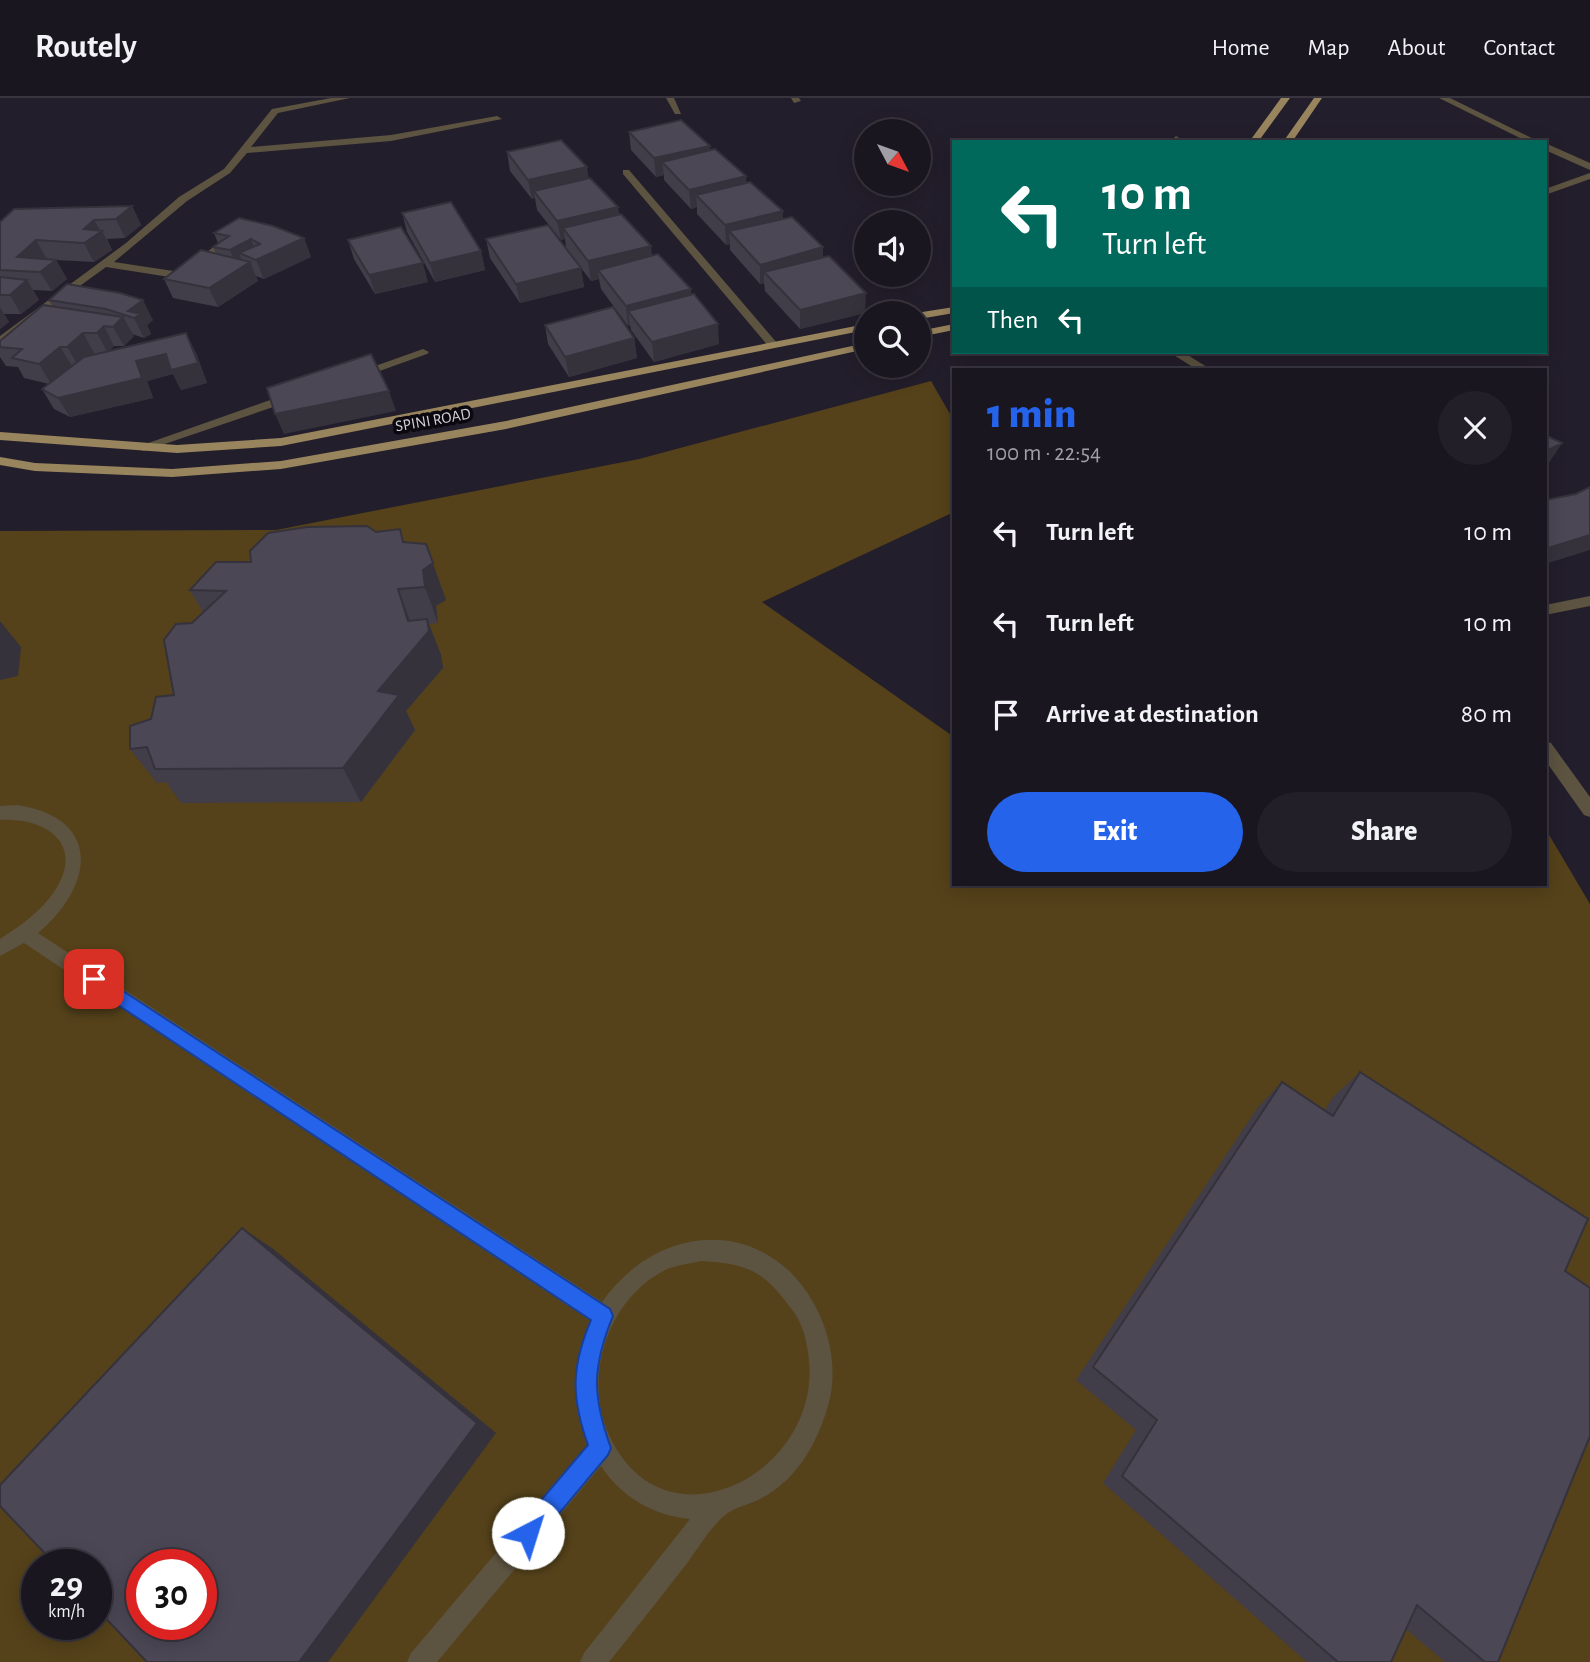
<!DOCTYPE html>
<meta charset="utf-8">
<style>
body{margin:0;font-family:"Alegreya Sans",sans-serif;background:#231f29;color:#f1f3f6;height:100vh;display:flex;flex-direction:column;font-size:26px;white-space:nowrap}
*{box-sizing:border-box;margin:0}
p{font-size:23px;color:#9f9fa5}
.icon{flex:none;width:38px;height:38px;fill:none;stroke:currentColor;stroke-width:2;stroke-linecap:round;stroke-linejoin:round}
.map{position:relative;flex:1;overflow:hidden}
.details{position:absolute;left:952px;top:270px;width:595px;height:518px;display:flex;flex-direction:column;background:#1a1620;border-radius:0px;box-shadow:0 4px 18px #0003,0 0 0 2px #38353e}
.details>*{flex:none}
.hud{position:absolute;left:952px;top:42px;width:595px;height:214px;border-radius:0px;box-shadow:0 4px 18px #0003,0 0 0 2px #38353e;background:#00695c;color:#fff;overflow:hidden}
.needle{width:46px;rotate:131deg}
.fabs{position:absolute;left:854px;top:21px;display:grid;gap:14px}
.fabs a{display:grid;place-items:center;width:77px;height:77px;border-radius:50%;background:#1a1620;box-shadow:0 4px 18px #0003,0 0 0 2px #38353e;font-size:35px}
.speed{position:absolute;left:21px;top:1451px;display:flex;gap:14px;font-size:35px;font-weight:700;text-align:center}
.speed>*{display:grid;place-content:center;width:91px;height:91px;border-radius:50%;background:#1a1620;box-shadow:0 4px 18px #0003,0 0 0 2px #38353e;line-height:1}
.speed small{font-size:18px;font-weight:400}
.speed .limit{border:10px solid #d22;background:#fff;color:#111}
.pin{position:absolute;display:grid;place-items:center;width:60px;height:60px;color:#fff;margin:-30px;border-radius:14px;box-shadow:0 4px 10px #0006}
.me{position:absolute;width:77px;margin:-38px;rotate:40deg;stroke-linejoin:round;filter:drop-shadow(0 0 5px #0008)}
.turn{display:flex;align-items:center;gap:24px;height:147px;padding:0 35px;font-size:32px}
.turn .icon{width:91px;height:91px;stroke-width:2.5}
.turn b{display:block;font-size:49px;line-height:60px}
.then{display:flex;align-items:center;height:66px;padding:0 35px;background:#0003;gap:14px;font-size:26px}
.round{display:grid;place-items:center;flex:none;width:74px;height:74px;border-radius:37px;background:#231f29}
.headline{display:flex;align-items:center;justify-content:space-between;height:119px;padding:0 35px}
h1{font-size:42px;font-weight:800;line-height:52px;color:#2563eb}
.cta{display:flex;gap:14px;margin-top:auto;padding:14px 35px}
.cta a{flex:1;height:80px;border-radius:42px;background:#2563eb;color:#fff;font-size:28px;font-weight:800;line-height:80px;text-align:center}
.cta a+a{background:#231f29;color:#f1f3f6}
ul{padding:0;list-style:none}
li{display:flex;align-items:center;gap:21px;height:91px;padding:0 35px}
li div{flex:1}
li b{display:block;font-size:26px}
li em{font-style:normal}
header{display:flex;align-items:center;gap:42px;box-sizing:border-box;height:98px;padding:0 35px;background:#1a1620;border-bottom:2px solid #38353e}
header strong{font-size:33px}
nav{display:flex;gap:38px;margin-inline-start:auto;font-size:24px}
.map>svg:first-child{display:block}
.green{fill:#55421a;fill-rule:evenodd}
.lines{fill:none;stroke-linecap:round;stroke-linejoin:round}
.lane{fill:#5c5340;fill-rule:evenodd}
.street{fill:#5c5340;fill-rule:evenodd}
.primary{fill:#98845d;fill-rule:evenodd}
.wall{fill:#413d49}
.shaded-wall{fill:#35323c}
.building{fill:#4c4755;stroke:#35323c;stroke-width:2;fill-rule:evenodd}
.route{fill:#2563eb;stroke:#184099;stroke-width:2}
.labels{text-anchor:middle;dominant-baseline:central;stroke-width:7;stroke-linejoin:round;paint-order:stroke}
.far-street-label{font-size:16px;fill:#d4d1da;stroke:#0b090f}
</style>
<header>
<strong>Routely</strong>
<nav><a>Home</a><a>Map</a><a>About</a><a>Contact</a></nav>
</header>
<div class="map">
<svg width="1590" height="1564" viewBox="0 0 1590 1564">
<rect width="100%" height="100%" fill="#231e2b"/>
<!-- green -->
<path class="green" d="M931 283 954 323V414L762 504 954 639V786H1545V730L1590 806V1564H0V433L276 432 639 361ZM37 1466H96V1526H37ZM142 1466H201V1526H142Z"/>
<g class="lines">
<!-- lane -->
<path class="lane" d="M331 0H350L278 15 251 49 391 37 497 18 502 21 391 43 247 55 230 75 187 103 114 164 180 174 215 148H223V152L182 181 106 169 0 246V238L126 145 179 99 224 71 272 11Z
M666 0H674L681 16H675Z
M791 0H799L801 3 794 5Z
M1176 38 1181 41 1179 44H1169Z
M623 72H629L777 245V249H769L623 76Z
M423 251 429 254 427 256 360 280 350 277Z
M293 294 299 298 297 301 147 352 143 353 137 349Z"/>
<!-- street -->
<path class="street" d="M1439 0H1450L1540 44H1528Z
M1545 45 1590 65V72L1545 52Z
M1590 75V81L1545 97V91Z
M1169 254H1183L1210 271H1196Z
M1590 498V508L1545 517V507Z
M1545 643 1551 645 1590 699V719L1584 717 1545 662Z
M17 707C103 720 94 788 38 835L602 1204C664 1116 782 1120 823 1225 833 1251 836 1281 828 1308 817 1346 797 1381 762 1400 751 1406 732 1410 724 1418 710 1430 699 1449 688 1464 662 1497 636 1531 609 1564H580L584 1555 690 1421C654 1418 620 1398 601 1368L437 1564H407L411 1555 589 1345C571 1304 571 1263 591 1223L24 845 0 858V841C20 828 40 814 54 794 86 746 46 719 0 722V708ZM701 1163C746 1166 762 1171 790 1209 803 1225 807 1242 809 1263 820 1376 664 1457 609 1337 583 1279 607 1202 665 1172 676 1167 689 1166 701 1163Z"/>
<!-- primary -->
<path class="primary" d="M1281 0H1290L1258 44H1249Z
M1314 0H1322L1292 44H1283Z
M954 209V215L919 221V215H916Z
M866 226V232L281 348 177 355 0 342V334L177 347 281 340Z
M954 226V232L919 239V233Z
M866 245V251L506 331 281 371 172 379 35 373 0 367V359L35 365 172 371 281 363 506 323Z"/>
</g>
<!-- wall -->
<path class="wall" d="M629 34 710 52 746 78V85L783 121 823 149V159L865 215 800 231 765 193 764 185 760 186 730 152V146L726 147 697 116V109L691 111 664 82V77L656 79 631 52Z
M507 54 588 80 618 109 619 117 652 158 691 191V197L719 246 654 264 631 232 630 227 628 228 601 191 599 181 591 183 581 170 584 189 520 205 490 160 486 141 566 150 565 141 561 142 537 112 535 100 532 101 510 73Z
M132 108 141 127 125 140 107 141 112 152 94 164 56 162 67 181 52 193 33 192 39 202 21 216H4L9 224 0 231V124Z
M402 115 481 153 485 172 435 184 407 134Z
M214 135 304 140 311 159 264 181 256 178 258 183 218 209 173 200 164 181 216 156 213 149 218 145Z
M348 142 428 184 375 196 354 161Z
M67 186 153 222 147 227 151 236 144 240 132 236 134 238 124 248H114L109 253 196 255 207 285 181 292 173 276 147 283 153 300 70 319 54 311 42 291 49 286 24 280 18 269 6 268 0 259V243L52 208 49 202Z
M545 227 634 240 637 260 569 279 548 246Z
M376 434 405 444 446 502 436 508 438 525 429 526 441 557 443 570 406 613 415 632 361 704 181 705 166 684 157 685 130 651 151 621 174 597 192 525 203 514 190 492 251 464Z
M1360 974 1565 1173 1498 1564H1445L1406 1531 1391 1564H1307L1103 1385 1136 1332 1076 1282 1258 1009 1282 984 1325 1012 1332 1000Z"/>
<!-- shaded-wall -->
<path class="shaded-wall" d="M710 48 711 66 662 64 664 77 656 79 654 60Z
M587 69 590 88 534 93 535 100 532 101 528 82Z
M746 78 747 97H696L697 109 691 111 689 92Z
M132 108 141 127 125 140 116 121Z
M618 109 620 128 563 130 565 141 561 142 557 123Z
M783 113V132L729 133 730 146 726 147 725 127Z
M94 122 101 134 102 133 112 152 94 164 84 145V131Z
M304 140 311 159 264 181 256 162 239 155 244 168 250 164 258 183 218 209 209 190 238 171 230 152 251 141 258 161Z
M36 142 47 161 17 159Z
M651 148 653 167 598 172 599 181 591 183 588 163Z
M823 149V168L764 174V185L760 186V167Z
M481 153 485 172 435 184 430 165Z
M56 162 67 181 52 193 40 174Z
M423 165 428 184 375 196 369 177Z
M581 170 584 189 520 205 516 186Z
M27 182 39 202 21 216 10 197Z
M691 191 692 211 628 213 630 227 628 228 626 208Z
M866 195 865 215 800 231V212Z
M143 202 153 222 147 227 151 236 144 240 134 220 128 213Z
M0 209 9 224 0 231Z
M123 219 134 238 124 248 113 229Z
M718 226 719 246 654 264 652 244Z
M104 228 114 248 108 255 97 235Z
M83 235 94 255 79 269 67 249Z
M186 235 196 255 207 285 181 292 173 276 147 283 153 300 70 319 58 300 136 263Z
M634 240 637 260 569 279 565 259Z
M60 249 72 268 51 286 39 266Z
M389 293 396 313 284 336 275 316Z
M1562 345 1549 365 1545 367V354Z
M1590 437V452L1545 466V451Z
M426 446 446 502 436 508 438 525 425 489 423 472Z
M398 491 412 528 427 521 441 557 443 570 406 613 415 632 361 704 343 670 408 523Z
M0 523 21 549 18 578 0 582Z
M242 1130 272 1150 496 1335 328 1564H299Z"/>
<!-- building -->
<path class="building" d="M681 22 710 48 654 60 629 34Z
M561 42 587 69 528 82 507 54Z
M715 51 746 78 689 92 662 64Z
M590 80 618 109 557 123 534 93Z
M750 84 783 113 725 127 696 97Z
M451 104 481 153 430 165 402 115Z
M132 108 116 121 94 122 84 131 102 133 84 145 36 142 17 159 56 162 40 174 0 172V124L14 111Z
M621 116 651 148 588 163 563 130Z
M792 119 823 149 760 167 729 133Z
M239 120 273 128 304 140 256 162 239 155 260 146 251 141 230 152 213 149 229 138 214 135Z
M548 127 581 170 516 186 486 141Z
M401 129 423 165 369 177 348 142Z
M201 152 250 164 209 190 164 181Z
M658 156 691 191 626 208 598 172Z
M829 158 866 195 800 212 764 174Z
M0 179 27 182 10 197H0Z
M67 186 120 195 143 202 128 213 141 216 134 220 106 211 49 202Z
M694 196 718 226 652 244 628 213Z
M43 207 123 219 113 229 104 228 97 235H83L67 249H60L39 266 12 260 22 251 0 249V243Z
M613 209 634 240 565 259 545 227Z
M186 235 198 265 171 272 166 256 136 263 142 280 58 300 42 291 84 259Z
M371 256 389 293 275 316 267 290Z
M1545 337 1562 345 1545 354Z
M1590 389V437L1545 451V402L1576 396Z
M367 428 376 434 400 431 403 444 426 446 433 465 423 472 425 489 398 491 408 523 427 521 429 533 378 593 399 597 343 670 155 671 147 649 130 651V628L151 621 156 599 174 597 164 542 176 526 192 525 226 493 190 492 216 464H251L250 453 268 435 307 429Z
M1360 974 1588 1121 1565 1173 1590 1190V1338L1498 1564H1485L1417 1507 1391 1564H1338L1122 1378 1157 1322 1093 1269 1282 984 1333 1018Z
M242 1130 477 1325 299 1564H147L96 1510V1466H55L0 1408V1387ZM142 1466H201V1526H142Z"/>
<!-- route -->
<path class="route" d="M94 874 610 1211 613 1218C592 1269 592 1298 611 1350L608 1357 536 1443 528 1447 520 1443 517 1435 520 1427 588 1347C571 1299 571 1269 591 1222L88 887 86 881 88 876Z"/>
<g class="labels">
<!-- far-street labels -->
<g class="far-street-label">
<text transform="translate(433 322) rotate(-10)">SPINI ROAD</text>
</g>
</g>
</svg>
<div class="fabs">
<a><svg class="needle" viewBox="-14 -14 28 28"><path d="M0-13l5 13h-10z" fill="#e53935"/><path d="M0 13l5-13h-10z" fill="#9f9fa5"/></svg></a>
<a><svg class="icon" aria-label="sound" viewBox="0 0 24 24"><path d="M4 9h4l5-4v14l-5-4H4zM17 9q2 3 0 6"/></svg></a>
<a><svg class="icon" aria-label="search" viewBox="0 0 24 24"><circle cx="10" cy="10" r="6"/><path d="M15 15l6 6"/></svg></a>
</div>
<div class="speed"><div>29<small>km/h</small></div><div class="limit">30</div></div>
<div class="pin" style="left:94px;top:881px;background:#d93025"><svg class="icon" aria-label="arrive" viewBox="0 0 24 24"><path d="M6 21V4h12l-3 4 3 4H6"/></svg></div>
<svg class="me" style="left:528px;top:1435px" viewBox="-20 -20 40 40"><circle r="19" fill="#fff"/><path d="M0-13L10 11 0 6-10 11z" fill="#2563eb"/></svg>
<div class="hud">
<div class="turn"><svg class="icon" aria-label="left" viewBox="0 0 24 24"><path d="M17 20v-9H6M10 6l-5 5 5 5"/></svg><div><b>10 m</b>Turn left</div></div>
<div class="then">Then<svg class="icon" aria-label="left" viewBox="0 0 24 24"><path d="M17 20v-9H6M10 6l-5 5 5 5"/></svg></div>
</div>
<section class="details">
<div class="headline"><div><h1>1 min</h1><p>100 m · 22:54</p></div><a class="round"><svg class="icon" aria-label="close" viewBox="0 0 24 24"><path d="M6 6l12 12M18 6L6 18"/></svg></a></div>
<ul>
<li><svg class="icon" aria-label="left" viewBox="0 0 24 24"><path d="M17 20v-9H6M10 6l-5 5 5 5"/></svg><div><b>Turn left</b></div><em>10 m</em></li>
<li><svg class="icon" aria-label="left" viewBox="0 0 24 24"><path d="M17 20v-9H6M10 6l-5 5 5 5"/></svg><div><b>Turn left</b></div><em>10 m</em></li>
<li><svg class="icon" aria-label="arrive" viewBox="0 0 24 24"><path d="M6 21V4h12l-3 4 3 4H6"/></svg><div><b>Arrive at destination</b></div><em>80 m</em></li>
</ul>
<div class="cta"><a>Exit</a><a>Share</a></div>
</section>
</div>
